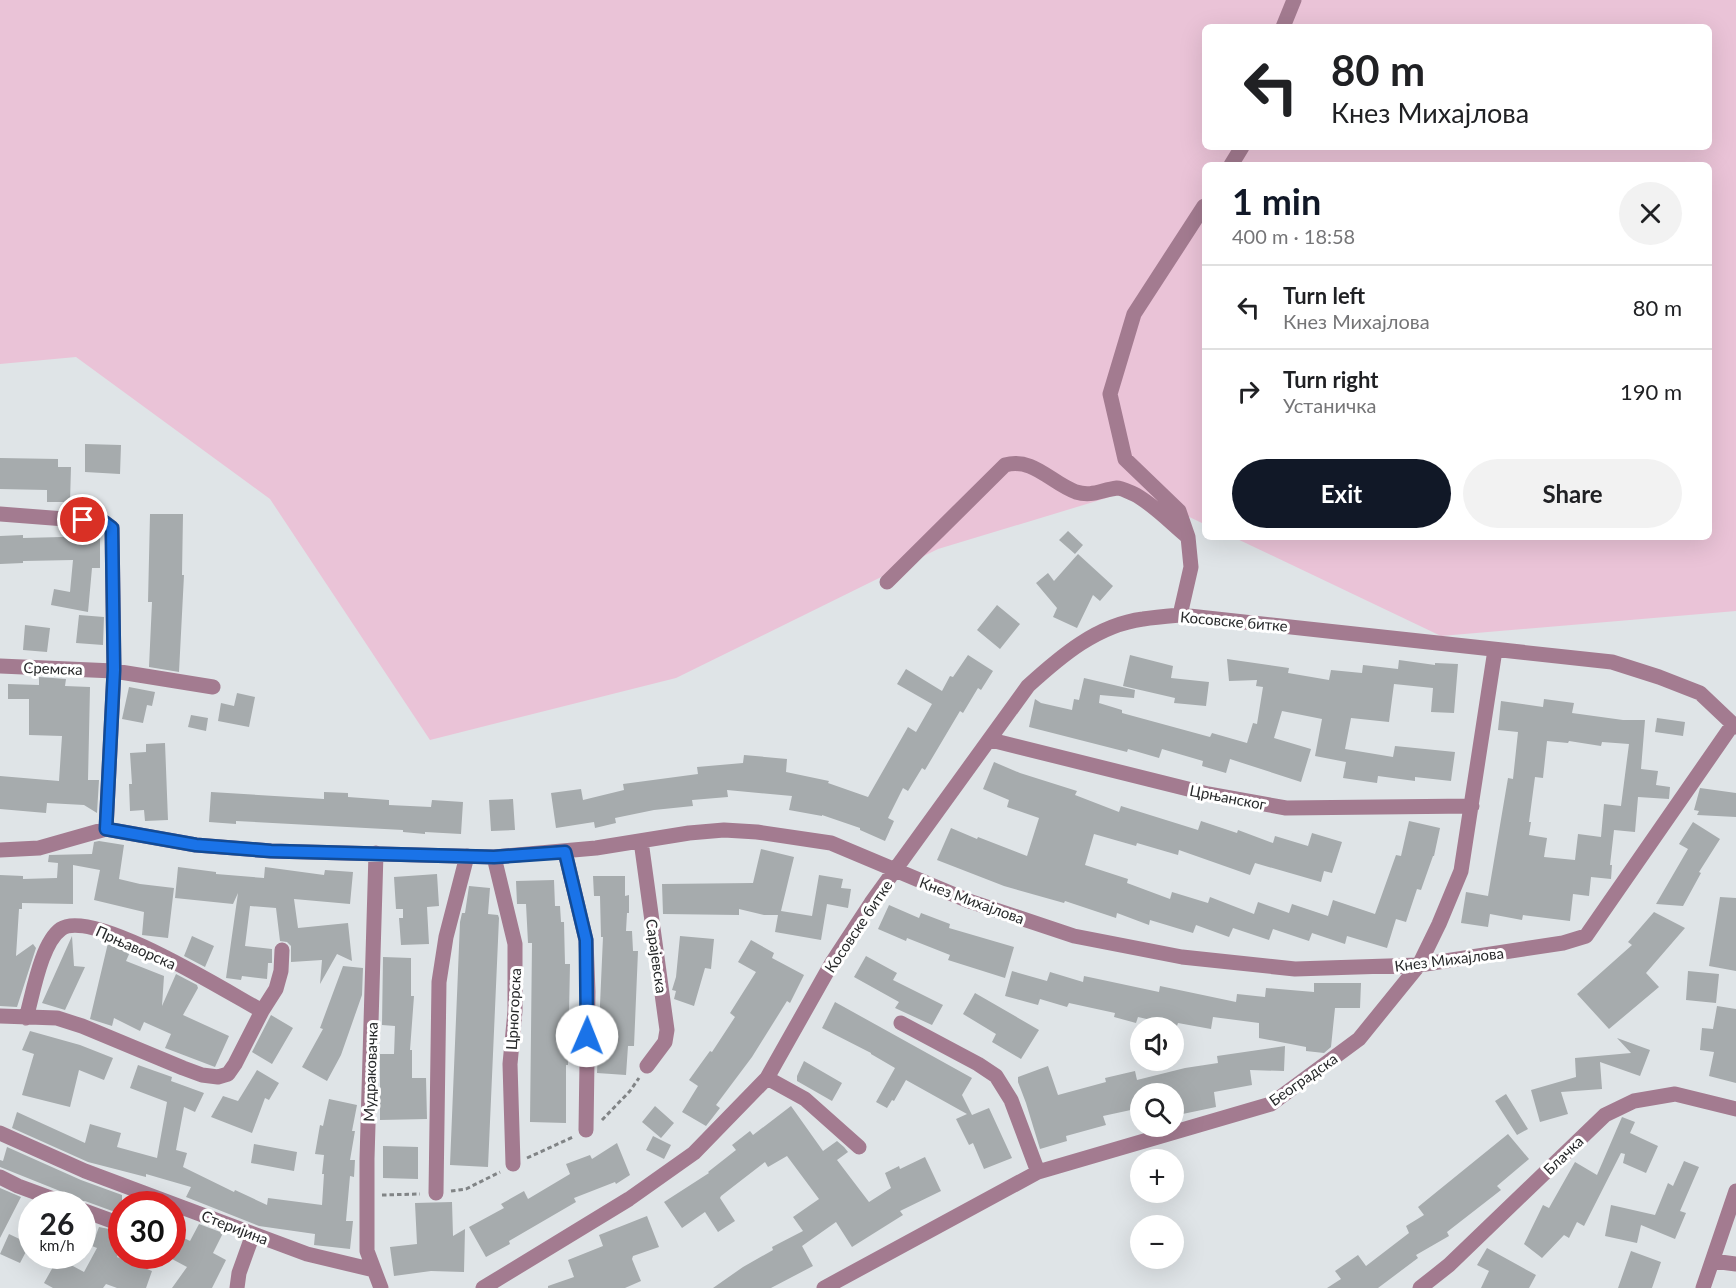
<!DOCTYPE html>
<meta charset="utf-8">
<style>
body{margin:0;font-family:Lato,sans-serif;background:#f2f2f2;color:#202124;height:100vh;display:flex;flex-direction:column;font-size:22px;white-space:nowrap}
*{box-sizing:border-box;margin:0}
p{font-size:20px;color:#757577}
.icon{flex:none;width:33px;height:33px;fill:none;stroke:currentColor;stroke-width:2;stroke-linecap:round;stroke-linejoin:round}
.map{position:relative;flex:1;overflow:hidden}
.side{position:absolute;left:1202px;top:162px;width:510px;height:378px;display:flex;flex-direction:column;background:#fff;border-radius:9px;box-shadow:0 6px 24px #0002}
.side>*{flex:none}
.hud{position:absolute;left:1202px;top:24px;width:510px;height:126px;border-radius:9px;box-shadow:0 6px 24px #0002;background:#fff;color:#202124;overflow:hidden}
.controls{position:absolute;left:1130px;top:1017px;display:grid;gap:12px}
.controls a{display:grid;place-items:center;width:54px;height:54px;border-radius:50%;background:#fff;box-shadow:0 6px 24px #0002;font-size:30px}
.speed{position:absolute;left:18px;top:1191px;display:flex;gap:12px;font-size:30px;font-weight:700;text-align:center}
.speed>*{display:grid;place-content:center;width:78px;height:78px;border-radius:50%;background:#fff;box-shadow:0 6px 24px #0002;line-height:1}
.speed small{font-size:15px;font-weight:400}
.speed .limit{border:9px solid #d22;background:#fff;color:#111}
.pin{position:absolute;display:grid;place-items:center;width:51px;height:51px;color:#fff;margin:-26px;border:3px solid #fff;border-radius:50%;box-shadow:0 2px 6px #0007}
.me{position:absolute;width:66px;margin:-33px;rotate:1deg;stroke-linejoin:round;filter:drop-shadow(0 0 4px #0008)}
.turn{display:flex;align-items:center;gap:21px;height:126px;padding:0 30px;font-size:27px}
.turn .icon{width:78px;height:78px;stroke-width:2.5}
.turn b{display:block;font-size:42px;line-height:51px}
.round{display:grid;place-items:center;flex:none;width:63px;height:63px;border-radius:32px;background:#f2f2f2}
.head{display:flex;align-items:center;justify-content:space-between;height:102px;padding:0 30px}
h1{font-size:36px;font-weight:700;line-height:45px;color:#111827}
.action{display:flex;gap:12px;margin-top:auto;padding:12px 30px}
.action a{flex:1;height:69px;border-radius:36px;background:#111827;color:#fff;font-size:24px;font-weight:700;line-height:69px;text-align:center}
.action a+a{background:#f2f2f2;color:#202124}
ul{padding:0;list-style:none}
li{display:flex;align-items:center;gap:18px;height:84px;padding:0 30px;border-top:2px solid #e0e0e0}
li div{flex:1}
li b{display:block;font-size:22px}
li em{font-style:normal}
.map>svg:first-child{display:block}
.green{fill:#eac3d7;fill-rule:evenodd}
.building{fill:#a6abad;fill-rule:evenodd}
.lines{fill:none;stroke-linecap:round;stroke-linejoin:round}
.path{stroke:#818486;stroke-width:3;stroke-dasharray:4.5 3;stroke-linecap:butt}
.minor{stroke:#a37b90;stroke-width:15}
.route-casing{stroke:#114b97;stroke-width:15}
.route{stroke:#1a73e8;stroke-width:10}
.labels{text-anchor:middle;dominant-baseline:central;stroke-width:6;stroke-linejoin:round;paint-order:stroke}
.street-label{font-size:15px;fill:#27292a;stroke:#fff}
</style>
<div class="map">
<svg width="1736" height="1288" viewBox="0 0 1736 1288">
<rect width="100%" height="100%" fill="#dfe4e7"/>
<!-- green -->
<path class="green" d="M0 0H1736V611L1441 636 1233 537H1708V165H1204V524L1133 490 938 549 676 678 430 740 270 499 76 357 0 364ZM1204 27H1708V147H1204Z"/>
<!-- building -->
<path class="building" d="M85 444 121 445 120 474 85 472Z
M0 458 58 459V467H71L70 502H47V490L0 489Z
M150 514H183L182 575H184L179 672 149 667 152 602H148Z
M1068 531 1083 545 1075 554 1059 540Z
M23 535V538L100 536V568H92L88 612 51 605 54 589 70 592 73 560 23 561V563L0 564V536Z
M1078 554 1113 586 1100 601 1093 595 1077 628 1053 617 1057 608 1036 583 1048 573 1054 581Z
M997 605 1020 624 1000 649 977 630Z
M79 615 104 617 103 645 76 643Z
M25 625 50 628 47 652 23 650Z
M968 655 993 671 981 690 978 688 963 713 960 711 925 770 922 768 908 791 903 788 888 818 894 821 885 841 860 830V828L822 815V816L789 810 792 796 727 790 728 797 692 800 693 806 654 810 615 818 616 823 595 828 594 822 556 828 551 793 581 789 583 800 624 790 623 784 698 774 697 767 743 763 744 755 787 759 786 772 829 781 828 783 868 797 908 727 916 732 932 704 897 684 906 669 942 691 950 676 953 677Z
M1130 655 1173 666 1171 678 1209 682 1206 706 1174 703 1175 698 1123 686Z
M1227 659 1289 668 1288 673 1329 680 1331 670 1362 673 1363 665 1398 669 1399 660 1435 665V663L1458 664 1454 713 1431 712 1433 688 1394 684 1389 722 1351 718 1345 749 1393 757 1395 746 1455 752 1451 781 1415 777V781L1378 776 1377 783 1343 778 1346 762 1315 756 1322 719 1282 711 1274 738 1311 749 1301 782 1230 759 1226 773 1202 766 1203 761 1162 749 1159 758 1128 749 1127 752 1029 727 1035 699 1041 703 1072 710 1074 699 1079 700 1084 678 1135 690 1134 698 1100 695 1099 703 1122 710V713L1210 737 1212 733 1247 743 1253 723 1257 724 1263 687 1256 686 1257 680 1229 681Z
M39 677 66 679 65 686 90 687 88 780H99L97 813 84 805 47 803 46 813 0 809V776L59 781 62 736 29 735V699H8V684L39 685Z
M129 687 155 692 152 706 147 705 143 723 122 719Z
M237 693 255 697 249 727 218 721 221 703 234 706Z
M1544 699 1574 703 1572 713 1623 720H1645L1641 769 1658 771 1656 785 1670 787 1669 799 1638 797 1635 832 1614 830 1610 865H1612L1611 879 1591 877 1589 896 1573 894 1570 921 1523 915 1522 920 1490 914 1488 927 1461 923 1466 892 1488 896 1508 778 1513 779 1518 732 1498 730 1501 701 1543 707ZM1547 741 1568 743 1569 741 1601 746 1602 742 1629 744 1621 806 1604 804 1601 837 1578 834 1575 860 1544 857 1547 838 1529 835 1531 822H1529L1535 777 1543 778Z
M191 715 208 718 206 731 188 727Z
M1657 718 1685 722 1683 736 1655 732Z
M165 743 168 820 145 821 144 810 130 811 129 784H132L130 753 146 752V744Z
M994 762 1020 773 1077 791 1075 795 1119 812 1121 806 1198 830 1201 821 1237 833 1238 830 1273 843 1275 836 1308 846 1312 833 1342 842 1332 873 1324 871 1321 882 1255 863 1250 875 1179 850 1178 855 1137 843 1136 846 1094 834 1085 865 1128 879 1127 883 1170 899 1172 892 1208 903 1210 897 1254 914 1258 902 1289 913 1292 904 1328 916 1333 900 1375 914 1396 855 1401 856 1409 821 1440 828 1434 856H1433L1421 890 1417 889 1406 922 1396 919 1387 948 1347 936 1345 944 1312 933 1309 941 1273 929 1269 940 1233 928 1229 937 1196 925 1193 933 1150 920 1149 925 1117 913 1116 918 1065 901 1064 903 1004 886 937 860 951 828 977 839 978 837 1027 856 1039 818 1007 807 1009 800 983 789Z
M1700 788 1736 793V817L1697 815 1699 811 1694 810Z
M211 792 324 799V792L348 793V797L389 800V805L431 807 432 800 463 802 461 834 425 832V834L403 832V830L236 821V824L209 822Z
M513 799 515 830 491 831 489 800Z
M1693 822 1720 839 1699 872 1701 873 1683 906 1656 904 1688 849 1679 844Z
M99 841 124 845 119 879 140 884 174 888 168 938 142 935 144 912 94 900 100 870 73 865V904L22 903V909H19L16 956 33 944 36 948 17 1007 0 1006V875L23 876V879L57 878 58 863 48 862 49 855 92 854 94 842Z
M761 849 794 857 781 911 812 916 819 875 843 879 841 888 851 889 848 908 827 904 821 940 775 932 778 915H764L739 909V915L663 914 662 884 753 883Z
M178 867 216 872V874L264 878 265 867 324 875 325 870 353 872 350 904 294 899 298 928 348 923 352 961 337 954 320 984 322 960 291 962V946L287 942 280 941 276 908 250 906 245 946 272 949V963H268L267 979 242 976 241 980 226 978 238 893 233 904 175 898Z
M437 874 439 906 427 907 429 944 401 945 399 918H403V909H396L394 877Z
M593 876H625V896L629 895V913H627L626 931H632L633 951H638L634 1046H628L626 1075 597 1073 603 937H601L600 896H594Z
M554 880 555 906H560L561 922H564L565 964H570L568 1065H566V1123L530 1122 532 943H528L526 904H517L516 881Z
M469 886 490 888 488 914 498 915 499 918 488 1167 450 1165 460 922 462 913H465Z
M1720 897 1736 898V971L1709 966Z
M889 905 919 918 921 913 950 924 949 928 1014 947 1005 978 948 960 950 955 907 938 906 941 878 929Z
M1654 912 1685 928 1646 973 1659 987 1609 1029 1577 994 1632 945 1628 942Z
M72 936 74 966 85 967 65 1010 42 1003Z
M192 936 214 946 205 967 184 956Z
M680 936 714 939 711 969 705 968 694 1006 674 999 676 991 672 990 676 977Z
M751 940 774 953 772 958 804 975 790 1003 787 1001 752 1057 716 1105 720 1108 706 1126 682 1112 698 1086 689 1080 710 1051 712 1052 735 1017 730 1013 756 972 738 962Z
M108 943 130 952 126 961 164 976 162 1006 176 974 197 985 198 988 183 1015 229 1036 215 1067 165 1048 171 1034 144 1022 140 1031 114 1018 112 1026 90 1019Z
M866 956 897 973 893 980 943 1005 932 1025 895 1008 899 1002 854 977Z
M383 957 411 958V996H414L410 1050H412V1078H426L427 1119 380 1120V1054H394L395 1026 382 1025Z
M343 966 363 968 362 995 341 1055 327 1081 302 1067 323 1029 320 1028Z
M1012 971 1047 981 1050 972 1083 982 1084 976 1159 992 1160 986 1236 1002 1237 994 1265 997 1266 988 1314 992V983H1361L1360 1008H1335L1331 1047 1324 1053 1306 1051V1047L1259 1038V1023L1213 1017 1211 1029 1178 1023 1177 1026 1138 1017 1136 1023 1114 1017 1115 1013 1069 1003 1067 1007 1040 999 1038 1005 1005 996Z
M1688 971 1719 974 1716 1003 1686 1000Z
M975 993 1039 1030 1021 1059 992 1042 996 1034 963 1014Z
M835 1002 972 1078 962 1095 972 1115 989 1108 1012 1158 984 1169 973 1143 969 1145 956 1119 967 1114 906 1080 894 1101 892 1100 887 1108 876 1102 895 1068 871 1054V1053L822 1028Z
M1717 1006 1736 1009V1083L1709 1076 1714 1052 1700 1050 1702 1028 1713 1029Z
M271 1015 293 1028 272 1064 252 1052Z
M30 1031 80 1045 113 1058 104 1080 79 1070 70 1107 22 1095 34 1054 22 1050Z
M1617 1038 1650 1050 1640 1076 1600 1062 1602 1089 1561 1092 1568 1114 1540 1122 1531 1090 1576 1077 1575 1058 1631 1053Z
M1285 1046 1284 1071 1250 1070 1252 1085 1214 1092 1216 1107 1173 1116V1094H1140V1108L1103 1116 1106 1125 1066 1136 1067 1141 1040 1149 1026 1103 1018 1082V1077L1048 1066 1058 1095 1106 1082 1105 1078 1135 1071 1137 1080 1185 1068 1218 1063 1217 1056Z
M804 1061 842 1083 832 1101 797 1081V1076Z
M138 1065 172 1077 171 1081 204 1093 195 1112 184 1107 176 1150 187 1153 183 1167 234 1192 235 1190 267 1205 268 1198 322 1205 324 1174H322L324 1155 315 1154 320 1125 323 1126 329 1099 357 1105 352 1131H355L350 1160H355L354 1177 350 1176 346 1221H353L350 1249 314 1245 315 1234 259 1226 186 1197 191 1187 146 1174V1177L88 1162 12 1128 17 1112 85 1143 90 1124 121 1133 117 1147 157 1158 167 1102 130 1088Z
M257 1070 279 1083 269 1100 265 1098 252 1133 211 1117 223 1096 238 1101Z
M1506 1094 1528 1129 1517 1135 1495 1101Z
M655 1106 674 1123 661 1138 642 1122Z
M791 1106 823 1151 837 1141 844 1147 848 1152 837 1160 869 1202 891 1188 885 1173 899 1166 900 1169 925 1157 941 1191 900 1211 903 1215 852 1247 836 1222 802 1246 813 1266 771 1288H713L743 1267 773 1250 772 1247 803 1231 793 1217 819 1199 787 1156 768 1167 765 1162 721 1196 720 1198 735 1221 718 1232 705 1212 682 1228 664 1202 709 1173 708 1172 736 1150 732 1145 750 1131 753 1135Z
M1622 1117 1635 1122 1630 1133 1658 1146 1646 1173 1623 1163 1625 1154 1621 1153 1584 1226 1577 1222 1569 1238 1564 1235 1542 1258 1524 1244 1543 1205 1549 1208 1575 1162 1597 1175Z
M1508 1134 1529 1159 1497 1186 1501 1190 1447 1232 1449 1236 1416 1255 1418 1258 1378 1288H1327L1341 1279 1335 1271 1358 1255 1366 1266 1409 1233 1406 1226 1424 1215 1418 1207Z
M653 1136 671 1145 664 1159 646 1150Z
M617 1143 630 1175 616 1184 615 1182 574 1198 576 1202 509 1241 510 1244 486 1257 469 1227 504 1208 501 1204 524 1191 528 1199 570 1174 566 1164 590 1155 592 1159Z
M254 1144 297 1152 294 1171 251 1163Z
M383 1146 418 1147V1179L383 1178Z
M7 1147 81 1180 122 1195V1219L115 1212 85 1201 76 1202 70 1195 0 1167V1160L3 1161Z
M1684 1161 1699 1167 1680 1211 1686 1213 1675 1239 1641 1225 1637 1243 1605 1236 1611 1205 1655 1215 1668 1183 1673 1186Z
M0 1188 21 1197 0 1238Z
M452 1202 453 1236 465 1229 464 1272 431 1271 394 1276 390 1247 417 1244 415 1203Z
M647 1216 659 1247 633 1256 632 1259 641 1281 625 1288H548V1286L574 1277 568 1260 603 1246 599 1235Z
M122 1221V1245L117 1257 152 1271 146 1288H117L106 1284 103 1288H53L44 1283 58 1258 84 1272 97 1248 92 1246 99 1227 114 1230 119 1228Z
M199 1224 223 1233 213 1253 226 1260 212 1288H172L187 1267 172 1259 182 1237 190 1241Z
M9 1234 30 1244 20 1263 0 1254Z
M1487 1248 1536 1275 1529 1288H1481L1489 1271 1477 1265Z
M1631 1251 1661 1262 1652 1288H1618Z"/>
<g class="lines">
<!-- path -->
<path class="path" d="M602 1120 630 1091 639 1078
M527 1158 573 1137
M451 1191 466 1189 500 1172
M382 1195 420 1194"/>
<!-- minor -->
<path class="minor" d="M1283 27 1294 0
M1231 165 1242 147
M0 514 104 522 112 528 114 671 106 829
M887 582 1005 465C1033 457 1051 483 1076 492 1092 497 1101 490 1117 488 1122 488 1129 492 1134 494 1152 503 1172 524 1188 537
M1180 615 1191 567 1188 537 1179 511 1125 459 1110 394 1134 314 1204 206
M0 666 114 671 213 687
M991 740 1208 794 1286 808 1472 806
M641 841 667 1030 665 1042 647 1066
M0 850 39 848 106 829 196 845 271 851 494 857 596 848 689 833 724 830 757 832 831 843 969 901 1074 936 1182 957 1295 969 1419 965 1563 943 1586 936 1733 724
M565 852 586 940 588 992 586 1130
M376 853 367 1159V1251L381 1288
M494 857 515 944V1011L510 1064 513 1164
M0 1016 57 1018 82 1026 183 1068 202 1075 218 1077 228 1074 235 1064 262 1011 276 989 281 971 282 950
M26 1018C33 994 41 943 61 929 92 907 229 993 262 1011
M901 1023 978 1064 996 1076 1011 1100 1038 1172
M767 1078 805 1099 859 1147
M0 1133 85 1171 307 1254 374 1270
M0 1177 18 1186 67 1204
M436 1193 439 982 446 937 467 856
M82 1210 112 1221
M1713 1261 1736 1264
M237 1288 239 1273 253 1234
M483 1288 629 1199 694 1153 767 1078 833 961 871 903 1028 686C1061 656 1097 625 1143 619 1155 617 1168 616 1180 615L1612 662 1659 677 1700 693 1736 727
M824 1288 1038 1172 1271 1104 1359 1039 1419 965 1439 924 1461 871 1495 650
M1420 1288 1449 1265 1605 1115 1634 1101 1675 1094 1736 1109
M1703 1288 1736 1191"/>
</g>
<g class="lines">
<!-- route casing -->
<g class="route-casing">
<path id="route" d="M83 520 104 522 112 528 114 670 106 829 196 845 271 851 494 857 565 852 586 940 587 1036"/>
</g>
<!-- route -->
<use href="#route" class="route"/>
</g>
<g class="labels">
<!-- street labels -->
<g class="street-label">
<text transform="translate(1234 621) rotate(5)">Косовске битке</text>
<text transform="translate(53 668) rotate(2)">Сремска</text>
<text transform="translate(1228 797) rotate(11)">Црњанског</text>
<text transform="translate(972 900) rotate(20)">Кнез Михајлова</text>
<text transform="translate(858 926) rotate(-56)">Косовске битке</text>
<text transform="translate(136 947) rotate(24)">Прњаворска</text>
<text transform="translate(657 956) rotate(82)">Сарајевска</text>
<text transform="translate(1449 959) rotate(-7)">Кнез Михајлова</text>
<text transform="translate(513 1009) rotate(-87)">Црногорска</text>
<text transform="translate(370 1072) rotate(-88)">Мудраковачка</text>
<text transform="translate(1303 1079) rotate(-35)">Београдска</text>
<text transform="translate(1563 1155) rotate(-44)">Блачка</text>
<text transform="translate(235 1227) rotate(21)">Стеријина</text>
</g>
</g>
</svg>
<div class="controls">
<a><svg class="icon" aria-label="sound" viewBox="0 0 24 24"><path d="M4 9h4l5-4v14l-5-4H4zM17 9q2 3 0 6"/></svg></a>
<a><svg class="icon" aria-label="search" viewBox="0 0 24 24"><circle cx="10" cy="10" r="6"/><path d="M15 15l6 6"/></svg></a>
<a>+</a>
<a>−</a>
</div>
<div class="speed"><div>26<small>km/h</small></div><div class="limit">30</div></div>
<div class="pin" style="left:83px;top:520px;background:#d93025"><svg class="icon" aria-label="arrive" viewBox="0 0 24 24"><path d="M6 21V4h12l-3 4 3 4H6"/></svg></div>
<svg class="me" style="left:587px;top:1036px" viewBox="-20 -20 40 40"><circle r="19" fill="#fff"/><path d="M0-13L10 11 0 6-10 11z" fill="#1a73e8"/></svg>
<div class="hud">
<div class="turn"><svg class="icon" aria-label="left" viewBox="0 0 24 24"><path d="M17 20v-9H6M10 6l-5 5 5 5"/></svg><div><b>80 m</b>Кнез Михајлова</div></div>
</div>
<section class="side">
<div class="head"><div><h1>1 min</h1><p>400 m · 18:58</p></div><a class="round"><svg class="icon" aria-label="close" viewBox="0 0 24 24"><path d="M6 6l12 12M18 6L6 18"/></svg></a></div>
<ul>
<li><svg class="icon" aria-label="left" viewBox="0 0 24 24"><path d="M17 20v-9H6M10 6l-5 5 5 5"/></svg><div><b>Turn left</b><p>Кнез Михајлова</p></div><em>80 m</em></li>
<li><svg class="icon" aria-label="right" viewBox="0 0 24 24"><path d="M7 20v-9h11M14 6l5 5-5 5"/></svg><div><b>Turn right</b><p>Устаничка</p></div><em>190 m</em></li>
</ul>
<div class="action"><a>Exit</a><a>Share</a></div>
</section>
</div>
